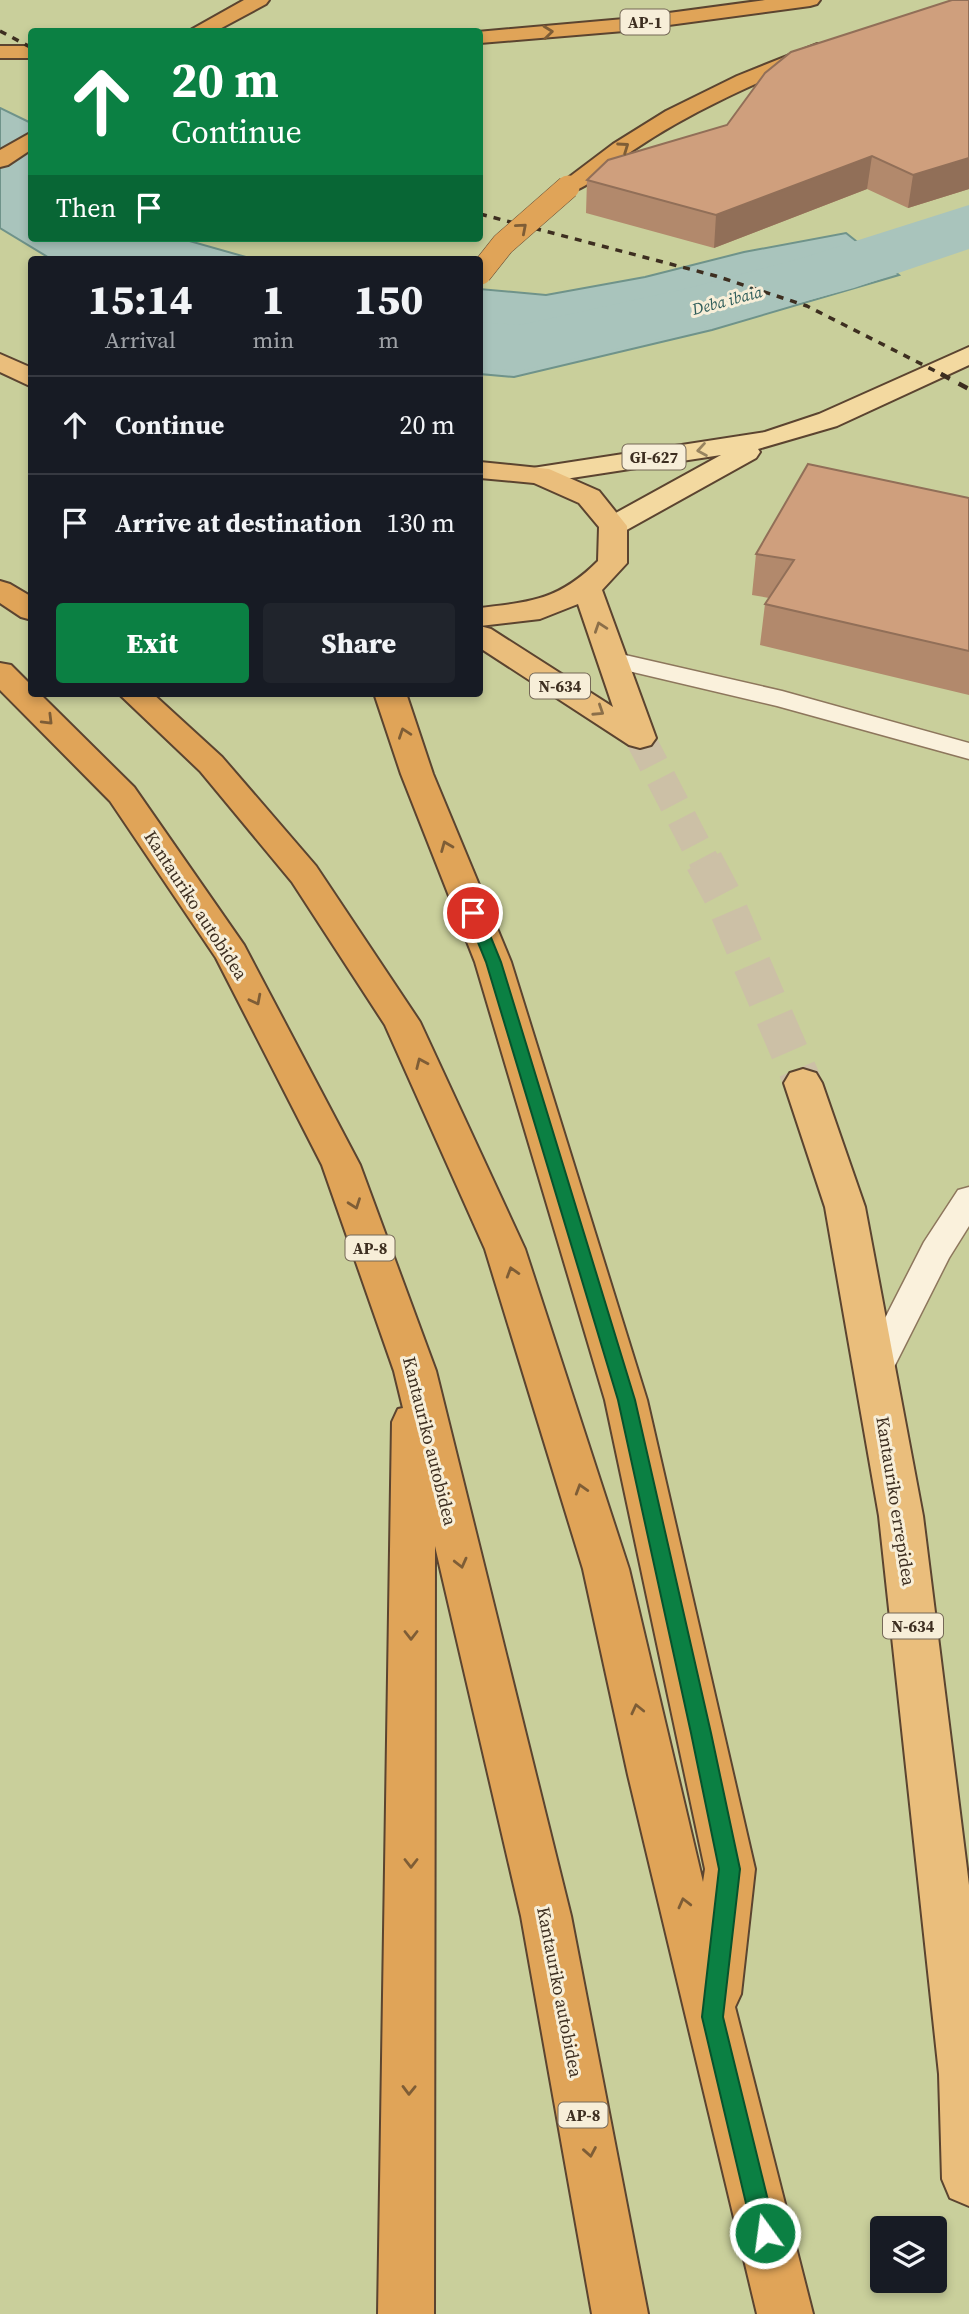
<!DOCTYPE html>
<style>
body{margin:0;font-family:"Source Serif 4",serif;background:#20242c;color:#f1f3f6;height:100vh;display:flex;flex-direction:column;font-size:26px;white-space:nowrap}
*{box-sizing:border-box;margin:0}
p{font-size:23px;color:#9ea1a6}
.icon{flex:none;width:38px;height:38px;fill:none;stroke:currentColor;stroke-width:2;stroke-linecap:round;stroke-linejoin:round}
.map{position:relative;flex:1;overflow:hidden}
.side{position:absolute;left:28px;top:256px;width:455px;height:441px;display:flex;flex-direction:column;background:#171b24;border-radius:7px;box-shadow:0 4px 10px #0003}
.side>*{flex:none}
.hud{position:absolute;left:28px;top:28px;width:455px;height:214px;border-radius:7px;box-shadow:0 4px 10px #0003;background:#0b8043;color:#fff;overflow:hidden}
.buttons{position:absolute;left:870px;top:2216px;display:grid;gap:14px}
.buttons a{display:grid;place-items:center;width:77px;height:77px;border-radius:7px;background:#171b24;box-shadow:0 4px 10px #0003;font-size:35px}
.pin{position:absolute;display:grid;place-items:center;width:60px;height:60px;color:#fff;margin:-30px;border:4px solid #fff;border-radius:50%;box-shadow:0 2px 7px #0007}
.me{position:absolute;width:77px;margin:-38px;rotate:346deg;stroke-linejoin:round;filter:drop-shadow(0 0 5px #0008)}
.turn{display:flex;align-items:center;gap:24px;height:147px;padding:0 28px;font-size:32px}
.turn .icon{width:91px;height:91px;stroke-width:2.5}
.turn b{display:block;font-size:49px;line-height:60px}
.then{display:flex;align-items:center;height:66px;padding:0 28px;background:#0003;gap:14px;font-size:26px}
.eta{display:flex;justify-content:space-evenly;align-items:center;height:119px;text-align:center}
.eta b{font-size:42px;font-weight:800;line-height:49px}
.action{display:flex;gap:14px;margin-top:auto;padding:14px 28px}
.action a{flex:1;height:80px;border-radius:7px;background:#0b8043;color:#fff;font-size:28px;font-weight:800;line-height:80px;text-align:center}
.action a+a{background:#20242c;color:#f1f3f6}
ul{padding:0;list-style:none}
li{display:flex;align-items:center;gap:21px;height:98px;padding:0 28px;border-top:2px solid #363941}
li div{flex:1}
li b{display:block;font-size:26px}
li em{font-style:normal}
.map>svg:first-child{display:block}
.green{fill:#c9cf9b;fill-rule:evenodd}
.water{fill:#a9c4bc;stroke:#6f938a;stroke-width:2}
.lines{fill:none;stroke-linecap:round;stroke-linejoin:round}
.river{fill:#a9c4bc;fill-rule:evenodd}
.trunk-tunnel-far1{stroke:#ccc0a6;stroke-width:30;stroke-dasharray:30 15;stroke-linecap:butt}
.trunk-tunnel{stroke:#ccc0a6;stroke-width:38;stroke-dasharray:38 19;stroke-linecap:butt}
.service-casing{stroke:#8d765c;stroke-width:3}
.primary-casing{stroke:#5b4430;stroke-width:4}
.trunk-casing{stroke:#5b4430;stroke-width:4}
.motorway-casing{stroke:#5b4430;stroke-width:4}
.service{fill:#faf1dc;fill-rule:evenodd}
.primary{fill:#f3d9a0;fill-rule:evenodd}
.trunk{fill:#eabe7c;fill-rule:evenodd}
.motorway{fill:#e0a458;fill-rule:evenodd}
.rail-far1{stroke:#3d2e20;stroke-width:3.5;stroke-dasharray:7 7;stroke-linecap:butt}
.rail{stroke:#3d2e20;stroke-width:4.5;stroke-dasharray:10 10;stroke-linecap:butt}
.motorway-bridge-casing{stroke:#5b4430;stroke-width:24;stroke-linecap:butt}
.motorway-bridge{stroke:#e0a458;stroke-width:23}
.wall{fill:#b2896c}
.shaded-wall{fill:#916f58}
.building{fill:#cf9f7d;stroke:#916f58;stroke-width:2}
.oneway{stroke:#7e5d36}
.oneway2{stroke:#988460}
.oneway3{stroke:#8b6f49}
.route{fill:#0b8043;stroke:#07532c;stroke-width:2}
.labels{text-anchor:middle;dominant-baseline:central;stroke-width:6;stroke-linejoin:round;paint-order:stroke}
.shield{fill:#f7eed8;stroke:#756857;stroke-width:2}
.shield-label{font-size:16px;font-weight:bold;fill:#3d2e20}
.far-water-label{font-size:16px;font-style:italic;fill:#2f5d5a;stroke:#f7eed8}
.street-label{font-size:18px;fill:#3d2e20;stroke:#f7eed8}
</style>
<div class="map">
<svg width="969" height="2314" viewBox="0 0 969 2314">
<rect width="100%" height="100%" fill="#f0e4c8"/>
<!-- green -->
<path class="green" d="M0 0H969V2314H0ZM32 32H480V238H32ZM32 259H480V693H32ZM882 2228H934V2280H882Z"/>
<!-- water -->
<path class="water" d="M0 108 31 123 32 238H179L253 259H51L0 228Z
M846 233 899 275 712 330 514 377 480 374V289L546 295 645 277 744 252Z"/>
<g class="lines">
<!-- river -->
<path class="river" d="M969 205V249L854 288 699 330 520 371 480 368V322L520 325 689 288 802 258Z"/>
<!-- trunk-tunnel-far1 -->
<path class="trunk-tunnel-far1" d="M640 738 705 863"/>
<!-- trunk-tunnel -->
<path class="trunk-tunnel" d="M704 861 722 895 803 1083"/>
<!-- service casing -->
<g class="service-casing">
<path id="service" d="M612 652 782 691 969 743V759L777 706 603 665 599 660 603 655Z
M969 1187V1226L949 1258 887 1381 875 1385 863 1381 858 1371 924 1242 958 1190Z"/>
</g>
<!-- primary casing -->
<g class="primary-casing">
<path id="primary" d="M969 347V365L837 426 758 449 760 452 756 458 623 532 613 535 603 532 599 526 603 520 721 455 539 483 529 481 525 475 529 469 539 467 765 432 819 414Z"/>
</g>
<!-- trunk casing -->
<g class="trunk-casing">
<path id="trunk" d="M0 354 32 368V387L0 372Z
M480 462 549 469 599 491 627 526V563L602 590 656 738 651 745 640 748 629 745 480 648V608C531 602 559 600 598 561L599 527 579 503 534 483 480 478ZM578 604 613 707 491 629 480 626 540 619Z
M803 1069 816 1073 822 1083 865 1207 923 1516 969 1885V2206L950 2198 942 2179 939 2074 879 1516 825 1207 784 1083 790 1073Z"/>
</g>
<!-- motorway casing -->
<g class="motorway-casing">
<path id="motorway" d="M244 0H269L266 4 214 32H187Z
M765 0H820L817 4 810 6 624 31 480 43V32H477L624 19Z
M817 44 824 46 827 50 824 54C758 82 692 110 632 151 614 163 581 197 560 192L556 187 613 144 666 111 737 76Z
M0 46H32V58H0Z
M32 132V149L8 165 0 167V150Z
M0 581 10 584 32 597V620L21 617 0 603Z
M0 663 11 665 32 686V693H39L134 787 244 945 360 1165 436 1371 571 1916 648 2314H592L521 1916 435 1546 434 2314H378L392 1422 398 1409 403 1408 394 1371 322 1165 216 958 110 801 0 690Z
M118 693H152L222 757 316 866 420 1022 525 1249 629 1569 703 1882 705 1869 605 1400 475 962 401 774 374 693H406L433 774 511 962 647 1400 755 1869 741 1994 735 2007 813 2314H757L628 1775 583 1569 485 1249 385 1025 292 882 200 771Z"/>
</g>
<!-- service -->
<use href="#service" class="service"/>
<!-- primary -->
<use href="#primary" class="primary"/>
<!-- trunk -->
<use href="#trunk" class="trunk"/>
<!-- motorway -->
<use href="#motorway" class="motorway"/>
<!-- rail-far1 -->
<path class="rail-far1" d="M0 31 32 48
M480 214 716 276 807 306 945 376"/>
<!-- rail -->
<path class="rail" d="M941 374 969 389"/>
<!-- motorway-bridge casing -->
<g class="motorway-bridge-casing">
<path id="motorway-bridge" d="M480 273 503 244 568 187"/>
</g>
<!-- motorway-bridge -->
<use href="#motorway-bridge" class="motorway-bridge"/>
</g>
<!-- wall -->
<path class="wall" d="M969 0V189L908 208 867 189 714 248 586 213 587 180 727 125Z
M969 498V695L760 645 765 604 769 598 752 595 756 554Z"/>
<!-- shaded-wall -->
<path class="shaded-wall" d="M872 156 867 189 714 248 716 215Z
M969 158V189L908 208 913 175Z"/>
<!-- building -->
<path class="building" d="M952 0H969V158L913 175 872 156 716 215 587 180 608 160 727 125 765 73 791 52Z
M808 464 969 498V651L765 604 794 560 756 554Z"/>
<!-- one-way arrows -->
<defs><path id="oneway-chevron" d="M-2-3.5L2.5 0L-2 3.5" fill="none" stroke-width="1.6" stroke-linecap="round" stroke-linejoin="round" transform="scale(1.75)"/></defs>
<g class="oneway">
<use href="#oneway-chevron" transform="translate(548 32) rotate(-6)"/>
<use href="#oneway-chevron" transform="translate(624 147) rotate(-35)"/>
<use href="#oneway-chevron" transform="translate(522 228) rotate(-41)"/>
<use href="#oneway-chevron" transform="translate(48 720) rotate(45)"/>
<use href="#oneway-chevron" transform="translate(404 733) rotate(-109)"/>
<use href="#oneway-chevron" transform="translate(446 846) rotate(-112)"/>
<use href="#oneway-chevron" transform="translate(256 1000) rotate(63)"/>
<use href="#oneway-chevron" transform="translate(421 1063) rotate(-114)"/>
<use href="#oneway-chevron" transform="translate(355 1204) rotate(70)"/>
<use href="#oneway-chevron" transform="translate(512 1272) rotate(-107)"/>
<use href="#oneway-chevron" transform="translate(581 1489) rotate(-107)"/>
<use href="#oneway-chevron" transform="translate(461 1563) rotate(76)"/>
<use href="#oneway-chevron" transform="translate(411 1635) rotate(90)"/>
<use href="#oneway-chevron" transform="translate(637 1709) rotate(-103)"/>
<use href="#oneway-chevron" transform="translate(411 1863) rotate(90)"/>
<use href="#oneway-chevron" transform="translate(684 1903) rotate(-104)"/>
<use href="#oneway-chevron" transform="translate(409 2090) rotate(91)"/>
<use href="#oneway-chevron" transform="translate(590 2152) rotate(80)"/>
</g>
<use class="oneway2" href="#oneway-chevron" transform="translate(702 450) rotate(171)"/>
<g class="oneway3">
<use href="#oneway-chevron" transform="translate(600 627) rotate(-109)"/>
<use href="#oneway-chevron" transform="translate(599 711) rotate(33)"/>
</g>
<!-- route -->
<path class="route" d="M473 908 481 913 501 962 635 1400 711 1733 740 1869 723 2017 776 2233 773 2241 765 2244 757 2241 753 2233 702 2017 719 1869 691 1733 618 1400 486 962 466 913Z"/>
<g class="labels">
<!-- shield labels -->
<g class="shield">
<rect x="620.5" y="9.5" width="49" height="25" rx="5"/>
<rect x="622.5" y="444.5" width="63" height="25" rx="5"/>
<rect x="530" y="673.5" width="60" height="25" rx="5"/>
<rect x="345.5" y="1235.5" width="49" height="25" rx="5"/>
<rect x="883" y="1613.5" width="60" height="25" rx="5"/>
<rect x="558.5" y="2102.5" width="49" height="25" rx="5"/>
</g>
<g class="shield-label">
<text x="645" y="22">AP-1</text>
<text x="654" y="457">GI-627</text>
<text x="560" y="686">N-634</text>
<text x="370" y="1248">AP-8</text>
<text x="913" y="1626">N-634</text>
<text x="583" y="2115">AP-8</text>
</g>
<!-- far-water labels -->
<g class="far-water-label">
<text transform="translate(727 300) rotate(-15)">Deba ibaia</text>
</g>
<!-- street labels -->
<g class="street-label">
<text transform="translate(196 905) rotate(57)">Kantauriko autobidea</text>
<text transform="translate(430 1441) rotate(76)">Kantauriko autobidea</text>
<text transform="translate(896 1501) rotate(81)">Kantauriko errepidea</text>
<text transform="translate(560 1992) rotate(79)">Kantauriko autobidea</text>
</g>
</g>
</svg>
<div class="buttons">
<a><svg class="icon" aria-label="layers" viewBox="0 0 24 24"><path d="M12 4l9 5-9 5-9-5zM3 14l9 5 9-5"/></svg></a>
</div>
<div class="pin" style="left:473px;top:913px;background:#d93025"><svg class="icon" aria-label="arrive" viewBox="0 0 24 24"><path d="M6 21V4h12l-3 4 3 4H6"/></svg></div>
<svg class="me" style="left:765px;top:2233px" viewBox="-20 -20 40 40"><circle r="17" fill="#0b8043" stroke="#fff" stroke-width="3"/><path d="M0-11L8 9 0 5-8 9z" fill="#fff"/></svg>
<div class="hud">
<div class="turn"><svg class="icon" aria-label="ahead" viewBox="0 0 24 24"><path d="M12 20V5M6 11l6-6 6 6"/></svg><div><b>20 m</b>Continue</div></div>
<div class="then">Then<svg class="icon" aria-label="arrive" viewBox="0 0 24 24"><path d="M6 21V4h12l-3 4 3 4H6"/></svg></div>
</div>
<section class="side">
<div class="eta">
<div><b>15:14</b><p>Arrival</p></div>
<div><b>1</b><p>min</p></div>
<div><b>150</b><p>m</p></div>
</div>
<ul>
<li><svg class="icon" aria-label="ahead" viewBox="0 0 24 24"><path d="M12 20V5M6 11l6-6 6 6"/></svg><div><b>Continue</b></div><em>20 m</em></li>
<li><svg class="icon" aria-label="arrive" viewBox="0 0 24 24"><path d="M6 21V4h12l-3 4 3 4H6"/></svg><div><b>Arrive at destination</b></div><em>130 m</em></li>
</ul>
<div class="action"><a>Exit</a><a>Share</a></div>
</section>
</div>
